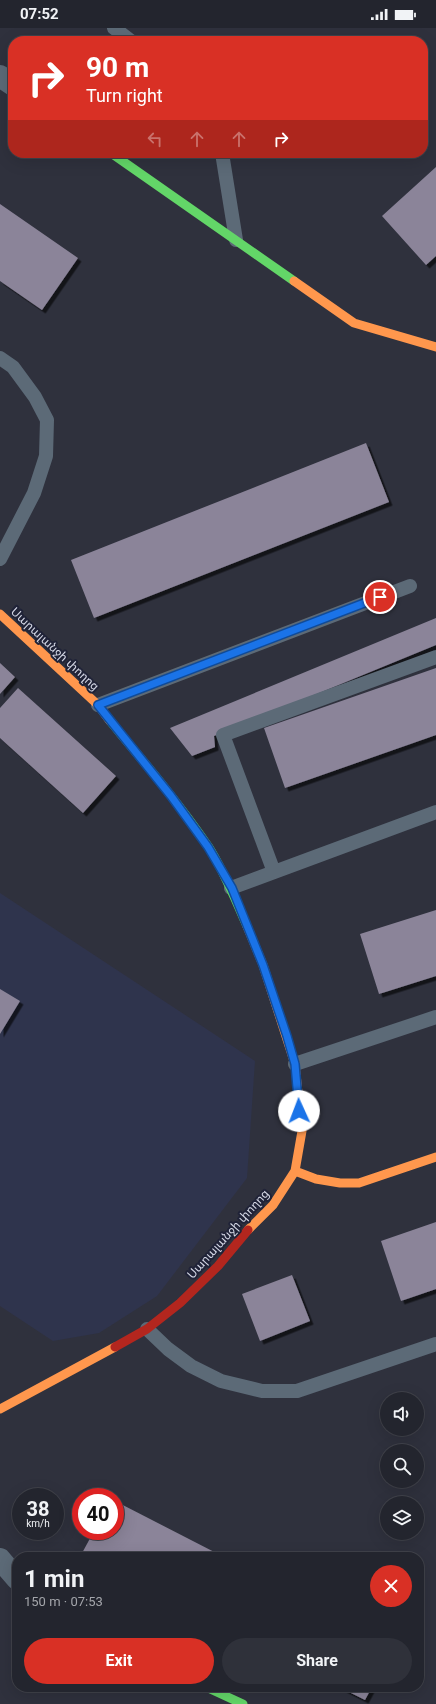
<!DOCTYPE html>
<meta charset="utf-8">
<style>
body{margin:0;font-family:Roboto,"Noto Sans Armenian",sans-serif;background:#2f313a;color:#f1f3f6;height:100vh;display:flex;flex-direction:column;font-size:15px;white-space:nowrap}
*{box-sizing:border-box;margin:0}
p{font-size:13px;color:#a3a5aa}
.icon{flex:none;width:22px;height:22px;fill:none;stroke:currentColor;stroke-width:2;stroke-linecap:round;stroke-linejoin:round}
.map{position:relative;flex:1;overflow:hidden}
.drawer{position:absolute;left:12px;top:1524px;width:412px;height:140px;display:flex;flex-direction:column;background:#23252e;border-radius:16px;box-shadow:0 4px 16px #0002,0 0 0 1px #40424a}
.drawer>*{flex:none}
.guide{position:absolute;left:8px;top:8px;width:420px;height:122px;border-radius:16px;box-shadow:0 4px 16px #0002,0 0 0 1px #40424a;background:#d93025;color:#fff;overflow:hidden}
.controls{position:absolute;left:380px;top:1364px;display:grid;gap:8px}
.controls a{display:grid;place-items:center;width:44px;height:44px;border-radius:50%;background:#23252e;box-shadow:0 4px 16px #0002,0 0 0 1px #40424a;font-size:20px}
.speed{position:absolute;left:12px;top:1460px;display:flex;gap:8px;font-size:20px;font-weight:700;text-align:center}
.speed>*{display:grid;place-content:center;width:52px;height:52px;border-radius:50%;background:#23252e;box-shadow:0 4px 16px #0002,0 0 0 1px #40424a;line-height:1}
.speed small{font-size:10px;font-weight:400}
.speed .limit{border:6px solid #d22;background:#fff;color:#111}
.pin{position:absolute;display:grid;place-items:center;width:34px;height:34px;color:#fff;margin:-17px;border:2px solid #fff;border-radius:50%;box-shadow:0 1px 4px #0007}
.me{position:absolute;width:44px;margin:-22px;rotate:358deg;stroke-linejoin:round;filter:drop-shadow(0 0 3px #0008)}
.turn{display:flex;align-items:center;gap:14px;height:84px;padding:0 12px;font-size:18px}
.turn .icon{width:52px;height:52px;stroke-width:2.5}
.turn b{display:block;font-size:28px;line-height:34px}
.lanes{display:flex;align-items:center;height:38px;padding:0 12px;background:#0003;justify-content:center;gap:20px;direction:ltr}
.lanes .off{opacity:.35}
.round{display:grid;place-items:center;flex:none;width:42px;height:42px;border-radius:21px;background:#2f313a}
.headline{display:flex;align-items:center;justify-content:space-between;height:68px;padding:0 12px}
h1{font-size:24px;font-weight:700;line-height:30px}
.button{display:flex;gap:8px;margin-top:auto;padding:8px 12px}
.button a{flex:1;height:46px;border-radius:24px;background:#d93025;color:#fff;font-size:16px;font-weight:700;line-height:46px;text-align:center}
.button a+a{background:#2f313a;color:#f1f3f6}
.status{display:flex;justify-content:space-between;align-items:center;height:28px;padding:0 20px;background:#23252e;direction:ltr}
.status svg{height:11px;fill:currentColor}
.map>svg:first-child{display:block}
.built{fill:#2f344d}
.building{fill:#8b8499;filter:url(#shadow)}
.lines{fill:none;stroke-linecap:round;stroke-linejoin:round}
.lane{stroke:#5c6a77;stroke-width:14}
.street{stroke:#5c6a77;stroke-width:22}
.fast{stroke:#63d668;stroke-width:9}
.slow{stroke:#ff974d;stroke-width:9}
.jam{stroke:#b3261e;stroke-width:9}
.route-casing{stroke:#114b97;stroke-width:10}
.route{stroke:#1a73e8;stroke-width:7}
.labels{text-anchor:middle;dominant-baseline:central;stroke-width:4;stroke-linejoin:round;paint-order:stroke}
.street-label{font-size:12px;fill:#d4d7e5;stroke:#202338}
</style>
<div class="status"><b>07:52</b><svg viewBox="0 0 49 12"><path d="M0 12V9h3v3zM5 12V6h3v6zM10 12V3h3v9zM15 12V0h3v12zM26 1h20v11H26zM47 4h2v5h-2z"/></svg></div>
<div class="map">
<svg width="436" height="1676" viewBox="0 0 436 1676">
<defs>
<filter id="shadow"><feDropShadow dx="3.5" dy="3.5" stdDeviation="0" flood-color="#0009"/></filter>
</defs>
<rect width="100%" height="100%" fill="#2f313d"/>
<!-- built -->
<path class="built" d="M0 865 255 1033 247 1150 157 1268 99 1305 53 1313 0 1278Z"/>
<!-- building -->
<path class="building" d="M436 139V228L426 237 382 188Z
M0 176 78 230 42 282 0 253Z
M366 415 389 474 94 590 71 532Z
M436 590V617L214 708 215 719 192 728 170 700Z
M0 635 15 649 0 666Z
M436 640V707L285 760 264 700Z
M18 660 116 748 83 785 0 710V680Z
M436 882V948L379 966 360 906Z
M0 961 20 973 0 1006Z
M436 1194V1261L401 1273 381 1213Z
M292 1247 310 1293 260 1313 242 1266Z
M115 1473 224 1529H86L81 1527 94 1503H115Z
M339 1659H372L365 1672Z"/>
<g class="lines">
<!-- lane -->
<path class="lane" d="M114 0 131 13
M222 125 236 212
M0 330 13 339 35 369 47 392 46 428 34 465 0 531
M98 677 410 558
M274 844 223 707 436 629
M231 860 436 784
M295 1036 436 989
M147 1301 168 1321 191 1338 221 1353 262 1363H297L436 1316"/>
<!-- street -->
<path class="street" d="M0 48 13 57
M0 1531 17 1551"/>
<!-- fast -->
<path class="fast" d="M111 125 294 253
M110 693C144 734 178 774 208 818 224 843 235 871 247 898
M206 1659 243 1676"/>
<!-- slow -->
<path class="slow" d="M294 253 354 295 436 319
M0 586 98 677 110 693
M247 898 263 937 295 1036 302 1103 295 1143 273 1177 248 1202
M295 1143 316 1151 340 1155H359L436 1129
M0 1381 115 1319"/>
<!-- jam -->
<path class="jam" d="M115 1319 147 1301 180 1275 218 1238 248 1202"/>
</g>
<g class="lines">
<!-- route casing -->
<g class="route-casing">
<path id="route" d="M299 1083 295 1036 287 1008 263 937 232 860 208 819 171 768 98 677 380 569"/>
</g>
<!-- route -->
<use href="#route" class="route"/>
</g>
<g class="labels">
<!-- street labels -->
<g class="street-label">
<text transform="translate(55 621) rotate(43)">Սարալանջի փողոց</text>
<text transform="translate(228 1206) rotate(-48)">Սարալանջի փողոց</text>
</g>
</g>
</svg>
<div class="controls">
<a><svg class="icon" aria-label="sound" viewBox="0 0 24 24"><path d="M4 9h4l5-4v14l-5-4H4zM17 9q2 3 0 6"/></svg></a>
<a><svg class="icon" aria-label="search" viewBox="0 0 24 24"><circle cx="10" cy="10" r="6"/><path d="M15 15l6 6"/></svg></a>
<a><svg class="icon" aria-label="layers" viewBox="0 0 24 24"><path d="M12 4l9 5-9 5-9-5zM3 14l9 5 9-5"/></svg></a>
</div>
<div class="speed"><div>38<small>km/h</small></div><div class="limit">40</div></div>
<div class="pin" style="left:380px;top:569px;background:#d93025"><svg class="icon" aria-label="arrive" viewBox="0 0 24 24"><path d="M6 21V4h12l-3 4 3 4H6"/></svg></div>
<svg class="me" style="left:299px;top:1083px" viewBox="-20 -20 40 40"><circle r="19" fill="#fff"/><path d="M0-13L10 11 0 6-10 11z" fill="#1a73e8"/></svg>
<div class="guide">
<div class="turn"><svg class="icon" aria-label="right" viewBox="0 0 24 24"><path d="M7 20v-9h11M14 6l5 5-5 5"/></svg><div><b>90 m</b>Turn right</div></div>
<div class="lanes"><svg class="icon off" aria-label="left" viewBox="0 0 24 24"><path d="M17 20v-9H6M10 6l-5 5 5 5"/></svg><svg class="icon off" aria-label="ahead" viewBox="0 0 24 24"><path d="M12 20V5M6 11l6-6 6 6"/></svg><svg class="icon off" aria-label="ahead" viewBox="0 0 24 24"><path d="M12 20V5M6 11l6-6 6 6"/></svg><svg class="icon" aria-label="right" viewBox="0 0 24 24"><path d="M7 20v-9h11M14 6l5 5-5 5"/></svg></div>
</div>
<section class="drawer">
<div class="headline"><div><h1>1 min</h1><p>150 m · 07:53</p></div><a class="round" style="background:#d93025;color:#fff"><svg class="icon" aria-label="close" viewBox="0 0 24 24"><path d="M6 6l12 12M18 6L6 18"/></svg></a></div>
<div class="button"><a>Exit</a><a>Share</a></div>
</section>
</div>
